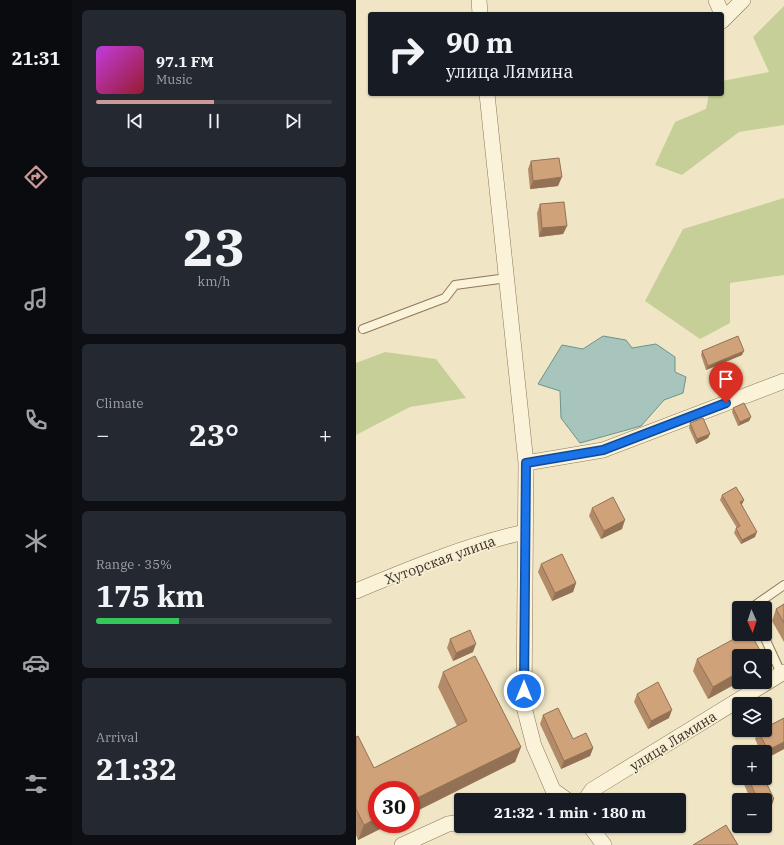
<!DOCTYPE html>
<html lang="en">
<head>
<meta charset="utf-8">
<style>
  :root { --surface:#171b24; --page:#242831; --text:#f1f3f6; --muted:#9ea1a6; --line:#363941; --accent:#c99 }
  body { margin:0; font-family:"IBM Plex Serif",serif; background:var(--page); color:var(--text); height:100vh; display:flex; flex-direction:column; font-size:15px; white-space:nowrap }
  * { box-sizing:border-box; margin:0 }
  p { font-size:13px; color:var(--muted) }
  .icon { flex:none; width:22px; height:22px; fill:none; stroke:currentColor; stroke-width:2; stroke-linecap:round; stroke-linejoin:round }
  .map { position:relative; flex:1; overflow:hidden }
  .drawer { display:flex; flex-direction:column; gap:10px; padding:10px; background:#0d0f14; width:284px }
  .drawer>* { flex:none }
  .guide { position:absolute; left:12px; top:12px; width:356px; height:84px; border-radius:4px; box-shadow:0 1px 3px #0004; background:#171b24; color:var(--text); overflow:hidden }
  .needle { width:26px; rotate:177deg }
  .controls { position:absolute; left:376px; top:601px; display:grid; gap:8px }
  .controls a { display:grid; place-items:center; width:40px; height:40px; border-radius:4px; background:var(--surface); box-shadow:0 1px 3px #0004; font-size:20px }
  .speed { position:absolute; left:12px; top:781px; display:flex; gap:8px; font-size:20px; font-weight:700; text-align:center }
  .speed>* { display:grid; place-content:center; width:52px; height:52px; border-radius:50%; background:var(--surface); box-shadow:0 1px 3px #0004; line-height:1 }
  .speed .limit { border:6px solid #d22; background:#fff; color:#111 }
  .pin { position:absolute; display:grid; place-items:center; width:34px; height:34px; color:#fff; margin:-41px -17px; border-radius:50% 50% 50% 0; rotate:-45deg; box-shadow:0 0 4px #0007 }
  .pin .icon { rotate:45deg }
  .me { position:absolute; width:44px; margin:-22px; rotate:0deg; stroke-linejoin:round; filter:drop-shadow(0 0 3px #0008) }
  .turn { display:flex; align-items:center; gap:14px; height:84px; padding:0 12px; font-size:18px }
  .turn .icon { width:52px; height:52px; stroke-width:2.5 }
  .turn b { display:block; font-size:28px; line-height:34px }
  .big { font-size:30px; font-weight:700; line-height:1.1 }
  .drawer .widget { flex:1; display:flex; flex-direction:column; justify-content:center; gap:6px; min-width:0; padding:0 14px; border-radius:6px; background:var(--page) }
  .drawer .dial { align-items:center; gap:0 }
  .dial b { font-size:52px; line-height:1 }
  .song { display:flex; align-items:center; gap:12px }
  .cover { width:48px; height:48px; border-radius:6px; background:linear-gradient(135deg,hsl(290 70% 55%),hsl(350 70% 35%)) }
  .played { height:4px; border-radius:2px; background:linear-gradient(90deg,var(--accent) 50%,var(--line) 50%) }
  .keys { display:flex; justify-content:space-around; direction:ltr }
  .heat { display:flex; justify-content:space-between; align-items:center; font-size:22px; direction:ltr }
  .charge { height:6px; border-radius:3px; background:linear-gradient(90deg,#34c759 35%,var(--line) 0) }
  .trip { position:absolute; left:98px; top:793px; width:232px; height:40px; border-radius:4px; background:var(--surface); box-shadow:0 1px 3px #0004; font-weight:700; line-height:40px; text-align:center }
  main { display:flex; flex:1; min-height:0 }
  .tab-bar { display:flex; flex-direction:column; width:72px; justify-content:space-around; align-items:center; background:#090b0e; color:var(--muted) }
  .tab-bar .icon { width:28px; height:28px }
  .tab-bar .current { color:var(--accent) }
  .tab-bar b { font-size:18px; color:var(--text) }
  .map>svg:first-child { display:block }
  .green { fill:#c6cf98 }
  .water { fill:#a7c4bd; stroke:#6d938b }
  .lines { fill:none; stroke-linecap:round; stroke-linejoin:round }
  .service-casing { stroke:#8d775a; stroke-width:10 }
  .minor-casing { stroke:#8d775a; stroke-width:16 }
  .service { stroke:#faf2d9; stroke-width:8 }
  .minor { stroke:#faf2d9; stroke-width:15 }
  .wall { fill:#b38b68 }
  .shaded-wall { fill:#927155 }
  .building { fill:#d0a279; stroke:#927155 }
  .route-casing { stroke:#114b97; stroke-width:10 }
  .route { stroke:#1a73e8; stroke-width:7 }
  .labels { text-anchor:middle; stroke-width:4; stroke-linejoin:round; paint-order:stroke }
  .street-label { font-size:14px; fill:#3c2e1e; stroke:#f7efd5 }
</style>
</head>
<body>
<main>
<nav class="tab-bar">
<b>21:31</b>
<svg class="icon current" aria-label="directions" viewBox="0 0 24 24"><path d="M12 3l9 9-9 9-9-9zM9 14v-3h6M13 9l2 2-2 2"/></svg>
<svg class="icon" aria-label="music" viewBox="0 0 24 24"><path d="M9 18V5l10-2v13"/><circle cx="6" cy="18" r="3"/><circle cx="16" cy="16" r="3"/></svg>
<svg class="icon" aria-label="phone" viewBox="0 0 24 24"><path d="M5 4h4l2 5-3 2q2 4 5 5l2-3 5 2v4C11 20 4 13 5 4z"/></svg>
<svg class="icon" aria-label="climate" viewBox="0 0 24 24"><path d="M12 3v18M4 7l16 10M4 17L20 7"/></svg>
<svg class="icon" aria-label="car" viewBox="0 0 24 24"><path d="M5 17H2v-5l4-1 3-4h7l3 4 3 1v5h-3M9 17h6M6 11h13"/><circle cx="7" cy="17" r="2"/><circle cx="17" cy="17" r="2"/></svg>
<svg class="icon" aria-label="filters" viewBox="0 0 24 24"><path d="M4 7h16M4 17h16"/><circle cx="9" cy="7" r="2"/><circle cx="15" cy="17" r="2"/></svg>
</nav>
<section class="drawer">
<div class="widget">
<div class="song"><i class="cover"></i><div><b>97.1 FM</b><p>Music</p></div></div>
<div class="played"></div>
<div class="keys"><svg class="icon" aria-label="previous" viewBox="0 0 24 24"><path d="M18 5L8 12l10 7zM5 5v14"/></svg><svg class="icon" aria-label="pause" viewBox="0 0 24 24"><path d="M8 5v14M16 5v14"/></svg><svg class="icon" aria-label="next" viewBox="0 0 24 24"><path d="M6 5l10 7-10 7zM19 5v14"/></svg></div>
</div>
<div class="widget dial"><b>23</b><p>km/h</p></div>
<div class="widget"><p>Climate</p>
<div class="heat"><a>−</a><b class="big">23°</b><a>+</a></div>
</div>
<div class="widget"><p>Range · 35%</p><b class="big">175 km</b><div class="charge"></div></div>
<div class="widget"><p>Arrival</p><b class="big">21:32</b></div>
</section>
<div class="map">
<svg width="428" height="845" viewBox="0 0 428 845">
  <rect width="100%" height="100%" fill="#f0e6c5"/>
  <!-- green -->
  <path class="green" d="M 428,6 L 428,125 L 383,132 L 326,175 L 299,165 L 319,122 L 350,109 L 353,94 L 366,94 L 366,81 L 413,72 L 397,37 Z
    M 428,198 L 428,275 L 374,283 L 374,323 L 344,339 L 289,301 L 327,229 Z
    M 29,352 L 80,359 L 110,398 L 54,407 L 0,435 L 0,363 Z"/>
  <!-- water -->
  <path class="water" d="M 247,336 L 270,340 L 276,348 L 300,344 L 319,357 L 319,372 L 330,377 L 327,393 L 308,400 L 285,426 L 224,443 L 205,418 L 204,391 L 182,384 L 206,345 L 227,349 Z"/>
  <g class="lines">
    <!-- service casing -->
    <g class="service-casing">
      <path id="service" d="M 7,329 L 89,298 L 99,285 L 151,278
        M 395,608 L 428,585
        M 407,634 L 425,673"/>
    </g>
    <!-- minor casing -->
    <g class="minor-casing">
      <path id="minor" d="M 123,0 L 124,14
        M 360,0 L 366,14
        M 366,21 L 387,0
        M 131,94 L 170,463 L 168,707 L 178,746 L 197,790 L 211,800
        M 170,463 L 247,450 L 428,381
        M 0,591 C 55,568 111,545 169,532
        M 229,800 L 236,790 L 428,672
        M 234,826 L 248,845
        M 46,845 L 92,824 L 105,822"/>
    </g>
    <!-- service -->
    <use href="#service" class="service"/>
    <!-- minor -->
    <use href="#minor" class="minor"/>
  </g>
  <!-- wall -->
  <path class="wall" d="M 175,161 L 202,186 L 174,189 L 172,169 Z
    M 184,204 L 211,226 L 207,234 L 183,237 L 181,213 Z
    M 346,351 L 386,355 L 350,370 L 345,355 Z
    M 377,408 L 395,417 L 393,421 L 382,426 L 376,412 Z
    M 334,423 L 352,438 L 340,444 L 333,428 Z
    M 366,495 L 388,500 L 386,504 L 386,505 L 399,537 L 385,544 L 378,533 L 380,528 L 381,528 L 364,500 Z
    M 236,508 L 266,529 L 245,539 L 233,516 Z
    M 185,564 L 220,583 L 217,592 L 196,601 L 182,572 Z
    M 428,604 L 428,642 L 416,621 L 420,609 Z
    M 94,639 L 117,652 L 97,661 L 91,648 Z
    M 383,656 L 383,682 L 352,699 L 337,671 L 341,659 Z
    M 87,672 L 165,747 L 159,762 L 21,824 L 34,824 L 2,840 L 0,835 L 0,737 L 18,768 L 101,726 L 82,687 Z
    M 281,694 L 313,718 L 292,729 L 278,702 Z
    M 187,715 L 217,739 L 237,748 L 234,756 L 205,769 L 184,724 Z
    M 428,718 L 428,749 L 409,759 L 409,752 L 405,752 L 399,739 L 402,731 Z
    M 386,778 L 408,778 L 415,808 L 409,800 L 395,800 L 386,780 Z"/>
  <!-- shaded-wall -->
  <path class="shaded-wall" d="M 206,177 L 202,186 L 174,189 L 177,181 Z
    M 211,226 L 207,234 L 183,237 L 186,228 Z
    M 388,351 L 386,355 L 350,370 L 352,366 Z
    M 395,417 L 393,421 L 382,426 L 384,422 Z
    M 354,434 L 352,438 L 340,444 L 341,439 Z
    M 388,500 L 386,504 L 383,506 L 384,502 Z
    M 269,520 L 266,529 L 245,539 L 248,531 Z
    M 401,532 L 399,537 L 385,544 L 386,540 Z
    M 220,583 L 217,592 L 196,601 L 199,593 Z
    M 120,644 L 117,652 L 97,661 L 100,653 Z
    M 383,672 L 383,682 L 352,699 L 357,687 Z
    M 316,710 L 313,718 L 292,729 L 295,721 Z
    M 428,742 L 428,749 L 409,759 L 412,750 Z
    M 165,747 L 159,762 L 55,814 L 55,801 Z
    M 237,748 L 234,756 L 205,769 L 208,761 Z
    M 418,799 L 415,808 L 409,811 L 409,804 Z
    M 21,818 L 21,824 L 34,824 L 2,840 L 8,825 Z"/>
  <!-- building -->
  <path class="building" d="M 203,158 L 206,177 L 177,181 L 175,161 Z
    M 208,202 L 211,226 L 186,228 L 184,204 Z
    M 382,336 L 388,351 L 352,366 L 346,351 Z
    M 388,403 L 395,417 L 384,422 L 377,408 Z
    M 347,418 L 354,434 L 341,439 L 334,423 Z
    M 380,487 L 388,500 L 384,502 L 401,532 L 386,540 L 380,528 L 384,526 L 366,495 Z
    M 257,497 L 269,520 L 248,531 L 236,508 Z
    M 206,554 L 220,583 L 199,593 L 185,564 Z
    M 428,604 L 428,623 L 420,609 Z
    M 114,630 L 120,644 L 100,653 L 94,639 Z
    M 387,634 L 395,634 L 407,656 L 383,656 L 383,672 L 357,687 L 341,659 Z
    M 119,656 L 165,747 L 55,801 L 55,790 L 21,790 L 21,818 L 8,825 L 0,809 L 0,737 L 2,736 L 18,768 L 111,721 L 87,672 Z
    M 302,682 L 316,710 L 295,721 L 281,694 Z
    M 202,708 L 217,739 L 230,733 L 237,748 L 208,761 L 187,715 Z
    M 428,718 L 428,742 L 412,750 L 402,731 L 404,730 L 409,730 L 409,728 Z
    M 392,778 L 408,778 L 418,799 L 409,804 L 409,800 L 402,800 Z
    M 370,825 L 382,845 L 337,845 Z"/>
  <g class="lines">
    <!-- route casing -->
    <g class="route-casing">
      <path id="route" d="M 168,691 L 170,463 L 247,450 L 370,403"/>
    </g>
    <!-- route -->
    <use href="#route" class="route"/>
  </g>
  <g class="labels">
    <!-- street labels -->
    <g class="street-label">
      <text transform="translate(84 560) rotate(-20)" y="5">Хуторская улица</text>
      <text transform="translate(317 741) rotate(-32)" y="5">улица Лямина</text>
    </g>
  </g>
</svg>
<div class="controls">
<a><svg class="needle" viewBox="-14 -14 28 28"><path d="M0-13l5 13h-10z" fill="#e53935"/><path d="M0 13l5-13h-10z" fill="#9ea1a6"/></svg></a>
<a><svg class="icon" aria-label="search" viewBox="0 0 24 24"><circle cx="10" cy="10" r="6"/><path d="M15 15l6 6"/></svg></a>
<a><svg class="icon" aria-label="layers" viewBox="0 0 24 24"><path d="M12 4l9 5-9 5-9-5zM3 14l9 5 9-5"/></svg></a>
<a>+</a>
<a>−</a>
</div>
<div class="speed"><div class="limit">30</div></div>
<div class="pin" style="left:370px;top:403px;background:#d93025"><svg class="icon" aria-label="arrive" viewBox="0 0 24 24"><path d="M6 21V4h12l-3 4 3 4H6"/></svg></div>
<svg class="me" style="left:168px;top:691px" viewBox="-20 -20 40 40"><circle r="17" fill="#1a73e8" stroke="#fff" stroke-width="3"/><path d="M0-11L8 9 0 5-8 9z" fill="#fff"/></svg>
<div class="trip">21:32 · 1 min · 180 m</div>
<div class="guide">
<div class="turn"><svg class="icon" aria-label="right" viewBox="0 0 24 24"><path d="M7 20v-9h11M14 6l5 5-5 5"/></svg><div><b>90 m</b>улица Лямина</div></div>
</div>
</div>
</main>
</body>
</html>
